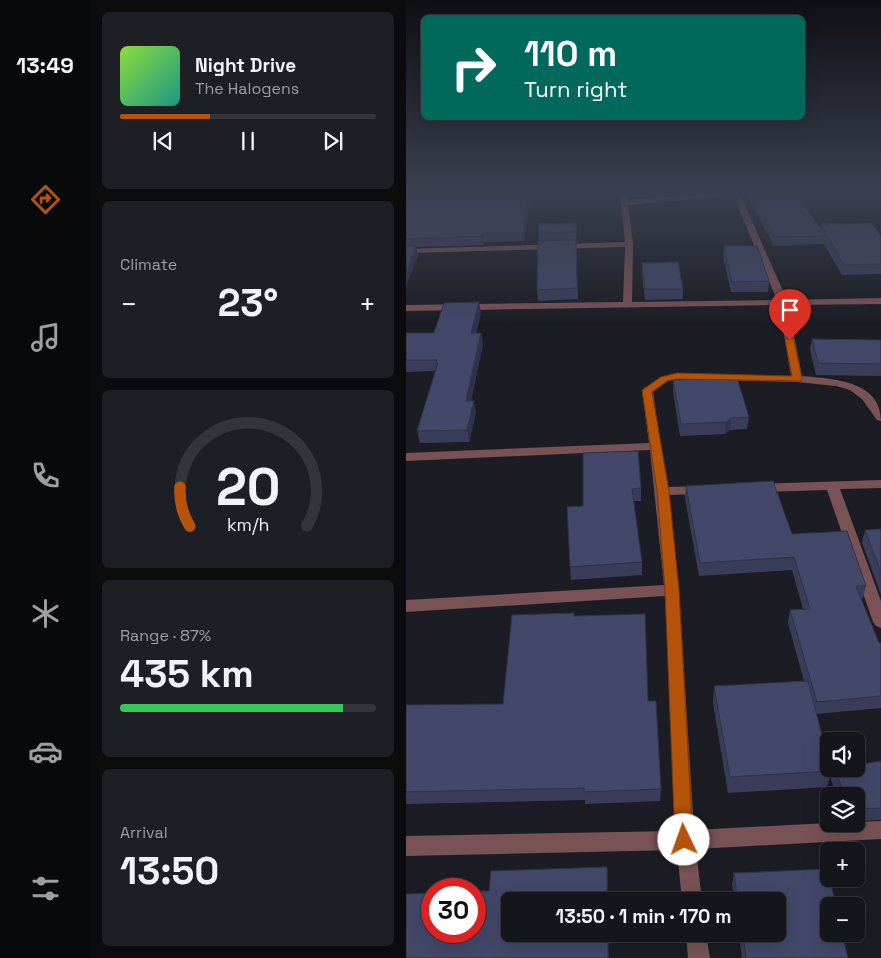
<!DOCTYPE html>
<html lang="en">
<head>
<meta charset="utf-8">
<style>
  :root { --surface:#15161b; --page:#1e1f24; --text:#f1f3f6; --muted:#9d9fa3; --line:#34353a; --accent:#b45309 }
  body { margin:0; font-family:"Space Grotesk",sans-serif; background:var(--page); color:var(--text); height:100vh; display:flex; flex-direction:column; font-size:19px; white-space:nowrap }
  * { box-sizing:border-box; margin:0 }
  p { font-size:16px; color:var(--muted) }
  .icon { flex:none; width:28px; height:28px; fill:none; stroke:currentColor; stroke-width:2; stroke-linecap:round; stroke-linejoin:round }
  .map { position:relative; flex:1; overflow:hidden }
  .drawer { display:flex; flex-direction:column; gap:12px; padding:12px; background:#0c0c0f; width:316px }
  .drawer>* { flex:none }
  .hud { position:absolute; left:15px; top:15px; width:384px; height:105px; border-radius:8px; box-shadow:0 5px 20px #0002,0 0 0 1px var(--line); background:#00695c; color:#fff; overflow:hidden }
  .fabs { position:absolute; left:414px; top:732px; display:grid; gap:10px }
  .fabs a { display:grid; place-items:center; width:45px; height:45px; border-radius:8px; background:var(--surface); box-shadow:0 5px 20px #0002,0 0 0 1px var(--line); font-size:25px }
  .speed { position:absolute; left:15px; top:878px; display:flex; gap:10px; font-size:25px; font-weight:700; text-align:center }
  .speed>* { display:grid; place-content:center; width:65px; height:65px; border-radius:50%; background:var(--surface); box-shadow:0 5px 20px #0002,0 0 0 1px var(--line); line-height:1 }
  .speed .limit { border:8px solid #d22; background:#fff; color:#111 }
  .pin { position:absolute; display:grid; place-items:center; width:42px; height:42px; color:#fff; margin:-51px -21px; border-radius:50% 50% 50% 0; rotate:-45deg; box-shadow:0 0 5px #0007 }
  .pin .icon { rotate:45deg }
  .me { position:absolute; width:55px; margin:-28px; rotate:357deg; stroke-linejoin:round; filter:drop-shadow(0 0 4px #0008) }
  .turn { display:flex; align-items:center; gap:18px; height:105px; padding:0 20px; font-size:22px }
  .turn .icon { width:65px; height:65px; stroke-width:2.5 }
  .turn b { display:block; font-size:35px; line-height:42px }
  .big { font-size:38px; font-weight:800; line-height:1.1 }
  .drawer .widget { flex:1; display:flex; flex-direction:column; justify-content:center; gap:8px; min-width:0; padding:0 18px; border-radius:8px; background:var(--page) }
  .drawer .dial { align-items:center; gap:0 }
  .dial svg { height:130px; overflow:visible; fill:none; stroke:var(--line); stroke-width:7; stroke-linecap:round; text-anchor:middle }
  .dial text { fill:var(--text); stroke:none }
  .song { display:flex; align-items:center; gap:15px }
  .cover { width:60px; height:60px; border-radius:8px; background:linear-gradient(135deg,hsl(90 70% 55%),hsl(170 70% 35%)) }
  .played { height:5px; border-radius:2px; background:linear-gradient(90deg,var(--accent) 35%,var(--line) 35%) }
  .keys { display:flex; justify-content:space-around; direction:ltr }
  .heat { display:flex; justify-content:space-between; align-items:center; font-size:28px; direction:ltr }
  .charge { height:8px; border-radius:4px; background:linear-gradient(90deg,#34c759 87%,var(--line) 0) }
  .trip { position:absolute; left:95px; top:892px; width:285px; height:50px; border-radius:8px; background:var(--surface); box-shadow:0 5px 20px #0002,0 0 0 1px var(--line); font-weight:800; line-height:50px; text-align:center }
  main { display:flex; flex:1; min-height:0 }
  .tabs { display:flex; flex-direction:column; width:90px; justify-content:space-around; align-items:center; background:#08090b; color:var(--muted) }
  .tabs .icon { width:35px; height:35px }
  .tabs .active { color:var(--accent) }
  .tabs b { font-size:22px; color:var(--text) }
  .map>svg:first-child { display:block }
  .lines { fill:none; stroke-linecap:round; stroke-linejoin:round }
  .minor { fill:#795255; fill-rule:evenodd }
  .wall { fill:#3a3d5a }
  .shaded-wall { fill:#2f324a }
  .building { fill:#434769; stroke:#2f324a }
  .route { fill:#b45309; stroke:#753606 }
</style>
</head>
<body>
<main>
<nav class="tabs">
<b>13:49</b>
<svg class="icon active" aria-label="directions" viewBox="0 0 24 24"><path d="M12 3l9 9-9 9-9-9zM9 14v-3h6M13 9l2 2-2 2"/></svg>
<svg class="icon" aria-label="music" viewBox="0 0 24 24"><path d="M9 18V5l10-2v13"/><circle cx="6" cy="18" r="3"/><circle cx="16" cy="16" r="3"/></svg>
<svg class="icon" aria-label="phone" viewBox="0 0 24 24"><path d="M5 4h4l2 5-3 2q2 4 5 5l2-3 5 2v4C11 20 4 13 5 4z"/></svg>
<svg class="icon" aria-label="climate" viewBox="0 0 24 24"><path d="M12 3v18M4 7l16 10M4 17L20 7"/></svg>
<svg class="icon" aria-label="car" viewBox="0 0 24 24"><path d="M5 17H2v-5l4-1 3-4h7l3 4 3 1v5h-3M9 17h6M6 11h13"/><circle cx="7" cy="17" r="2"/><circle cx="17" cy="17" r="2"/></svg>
<svg class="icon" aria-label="filters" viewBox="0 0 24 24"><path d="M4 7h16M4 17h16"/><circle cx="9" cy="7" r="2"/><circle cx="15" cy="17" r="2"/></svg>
</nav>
<section class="drawer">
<div class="widget">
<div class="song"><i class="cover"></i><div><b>Night Drive</b><p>The Halogens</p></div></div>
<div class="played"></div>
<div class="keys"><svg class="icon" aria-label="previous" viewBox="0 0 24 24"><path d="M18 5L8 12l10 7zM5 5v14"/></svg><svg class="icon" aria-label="pause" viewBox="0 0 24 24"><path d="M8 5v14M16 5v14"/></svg><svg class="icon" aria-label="next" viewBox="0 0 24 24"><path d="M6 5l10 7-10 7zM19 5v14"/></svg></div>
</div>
<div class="widget"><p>Climate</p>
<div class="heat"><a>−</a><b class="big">23°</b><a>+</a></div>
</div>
<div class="widget dial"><svg viewBox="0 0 100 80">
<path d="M14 69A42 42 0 1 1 86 69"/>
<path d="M14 69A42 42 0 0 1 8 45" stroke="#b45309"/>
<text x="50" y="56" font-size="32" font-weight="700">20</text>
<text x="50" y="72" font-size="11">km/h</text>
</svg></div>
<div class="widget"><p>Range · 87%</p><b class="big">435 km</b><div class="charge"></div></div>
<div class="widget"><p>Arrival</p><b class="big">13:50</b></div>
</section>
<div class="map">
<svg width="475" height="958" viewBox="0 0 475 958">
  <rect width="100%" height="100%" fill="#1c1d24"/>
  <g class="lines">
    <!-- minor -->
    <path class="minor" d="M 214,190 L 220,190 L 222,200 L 340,190 L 363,190 L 360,192 L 334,194 L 381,300 L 475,298 L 475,304 L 382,305 L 396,376 C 426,379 475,380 475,421 L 471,420 L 456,399 L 444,390 L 430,386 L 391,382 L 271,379 L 262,381 L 247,392 L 261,487 L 295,486 L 301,490 L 295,494 L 262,495 L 273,590 L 288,830 L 422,823 L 450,824 L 450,822 L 475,821 L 475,839 L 290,849 L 296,901 L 276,901 L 271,850 L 0,856 L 0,836 L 269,831 L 259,596 L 0,612 L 0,600 L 258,585 L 244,450 L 0,461 L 0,453 L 243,443 L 236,391 L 254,377 L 271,373 L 385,376 L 373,305 L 0,311 L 0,305 L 217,302 L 219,247 L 0,253 L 0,249 L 219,242 ZM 327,195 L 371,300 L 226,302 L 227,244 L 222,205 Z
      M 475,480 L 475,488 L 434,489 L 475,601 L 475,628 L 470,626 L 467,622 L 421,490 L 352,492 L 346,488 L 352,484 Z
      M 280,934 L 300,934 L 304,958 L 282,958 Z"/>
  </g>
  <!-- wall -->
  <path class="wall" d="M 0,190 L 125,190 L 118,241 L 78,242 L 77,245 L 10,247 L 12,255 L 0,286 Z
    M 342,190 L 387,190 L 414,228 L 415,224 L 475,236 L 475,274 L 436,275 L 418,244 L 368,246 L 341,195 Z
    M 170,223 L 172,299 L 132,301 L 131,290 L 133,241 L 132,233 Z
    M 318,246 L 363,281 L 362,292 L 325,292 L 317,257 Z
    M 236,263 L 277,289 L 277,299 L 239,300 L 236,274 Z
    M 75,313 L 70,333 L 77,344 L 65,401 L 70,413 L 63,442 L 14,443 L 11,431 L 29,371 L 0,372 L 0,333 L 28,333 Z
    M 406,339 L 475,340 L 475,376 L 410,375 L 404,350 Z
    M 267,380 L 343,417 L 341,429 L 324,430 L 319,434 L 274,436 L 267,392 Z
    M 177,453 L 235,488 L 235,501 L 227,501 L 236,562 L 236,575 L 165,580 L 164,567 L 177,506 Z
    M 280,486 L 386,534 L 460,586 L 457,598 L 455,599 L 473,643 L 475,643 L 475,708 L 410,714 L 426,771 L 421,787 L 322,793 L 307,703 L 308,686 L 398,681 L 382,623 L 384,610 L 397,609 L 386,570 L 293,576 L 279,498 Z
    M 475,529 L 475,595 L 456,543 L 459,530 Z
    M 168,616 L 242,701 L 255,789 L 254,801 L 179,804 L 179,800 L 0,804 L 0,705 L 97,704 Z
    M 475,761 L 475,820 L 450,821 L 450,796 L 431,796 L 425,780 L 428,769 L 450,769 Z
    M 421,869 L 422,879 L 424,879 L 430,906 L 422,906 L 422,934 L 436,934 L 442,958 L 336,958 L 333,934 L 371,934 L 371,901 L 329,901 L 326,885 L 328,873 Z"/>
  <!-- shaded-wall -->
  <path class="shaded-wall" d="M 123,190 L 125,190 L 118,241 L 117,233 Z
    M 77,233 L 78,242 L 77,245 L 76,236 Z
    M 10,246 L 12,255 L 0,286 L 0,273 Z
    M 73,302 L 75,313 L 67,345 L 65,333 Z
    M 75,333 L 77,344 L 62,413 L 60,401 Z
    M 68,401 L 70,413 L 63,442 L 61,430 Z
    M 325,418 L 324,430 L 319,434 L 320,422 Z
    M 201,867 L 202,882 L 202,901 L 201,901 Z
    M 202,934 L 203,958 L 202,958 Z"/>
  <!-- building -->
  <path class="building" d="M 0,190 L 123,190 L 117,233 L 77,233 L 76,236 L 0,239 Z
    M 343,190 L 387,190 L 420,236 L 369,237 Z
    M 170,223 L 170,232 L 132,233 L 133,224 Z
    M 465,223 L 475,236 L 475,264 L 438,265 L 415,224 Z
    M 170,240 L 171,288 L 131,290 L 132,241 Z
    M 0,246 L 10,246 L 0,273 Z
    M 318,246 L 351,246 L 363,281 L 326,282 Z
    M 272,262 L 277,289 L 239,289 L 236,263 Z
    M 73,302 L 65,333 L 75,333 L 60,401 L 68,401 L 61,430 L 11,431 L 32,363 L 30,363 L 31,360 L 0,360 L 0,333 L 28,333 L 38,303 Z
    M 406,339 L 475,340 L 475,364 L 412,363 Z
    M 331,378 L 343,417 L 325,418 L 320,422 L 275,424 L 267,380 Z
    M 232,451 L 235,488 L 226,489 L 236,562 L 164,567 L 161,507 L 177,506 L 177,453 Z
    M 367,481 L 386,534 L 441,531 L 460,586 L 450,586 L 473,643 L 475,643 L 475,696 L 411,702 L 384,610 L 404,609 L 388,557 L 294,563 L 280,486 Z
    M 475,529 L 475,572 L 459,530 Z
    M 168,613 L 168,616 L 239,614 L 242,701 L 250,701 L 255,789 L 178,792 L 178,788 L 0,792 L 0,705 L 97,704 L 106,615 Z
    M 402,681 L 422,759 L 422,769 L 425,769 L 426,771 L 324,777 L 308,686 Z
    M 475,761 L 475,808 L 450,809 L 450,796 L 439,796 L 429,769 L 450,769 L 450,765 Z
    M 201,867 L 201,901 L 104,901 L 104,934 L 202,934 L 202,958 L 0,958 L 0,894 L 26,893 L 26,931 L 69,931 L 69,891 L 83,891 L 85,871 Z
    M 421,869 L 422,879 L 424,879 L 430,906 L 422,906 L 422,934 L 436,934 L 442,958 L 340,958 L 337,934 L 371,934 L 371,901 L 332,901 L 328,873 Z"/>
  <!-- sky -->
  <linearGradient id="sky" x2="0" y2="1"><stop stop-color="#0f1014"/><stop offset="0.59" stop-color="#3a4050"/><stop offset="1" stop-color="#3a4050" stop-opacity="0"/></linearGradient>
  <rect width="475" height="324" fill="url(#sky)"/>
  <!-- route -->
  <path class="route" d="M 381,338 L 387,338 L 388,340 L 396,379 L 394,381 L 271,379 L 261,381 L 246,392 L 263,491 L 273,590 L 287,840 L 284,846 L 278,849 L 272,846 L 269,840 L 259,590 L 251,491 L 236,390 L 255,377 L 271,373 L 386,376 L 379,340 Z"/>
</svg>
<div class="fabs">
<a><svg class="icon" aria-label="sound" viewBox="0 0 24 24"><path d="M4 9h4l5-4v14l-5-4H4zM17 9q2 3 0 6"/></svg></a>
<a><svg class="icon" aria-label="layers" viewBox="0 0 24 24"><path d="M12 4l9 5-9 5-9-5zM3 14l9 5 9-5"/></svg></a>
<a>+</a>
<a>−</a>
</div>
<div class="speed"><div class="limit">30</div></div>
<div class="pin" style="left:384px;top:340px;background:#d93025"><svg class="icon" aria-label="arrive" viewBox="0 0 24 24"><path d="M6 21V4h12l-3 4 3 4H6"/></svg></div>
<svg class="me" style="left:278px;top:840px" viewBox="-20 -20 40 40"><circle r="19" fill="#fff"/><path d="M0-13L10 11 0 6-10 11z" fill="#b45309"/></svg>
<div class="trip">13:50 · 1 min · 170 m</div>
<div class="hud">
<div class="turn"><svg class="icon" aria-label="right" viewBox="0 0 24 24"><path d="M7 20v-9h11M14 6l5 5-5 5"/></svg><div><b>110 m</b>Turn right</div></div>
</div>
</div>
</main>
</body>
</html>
